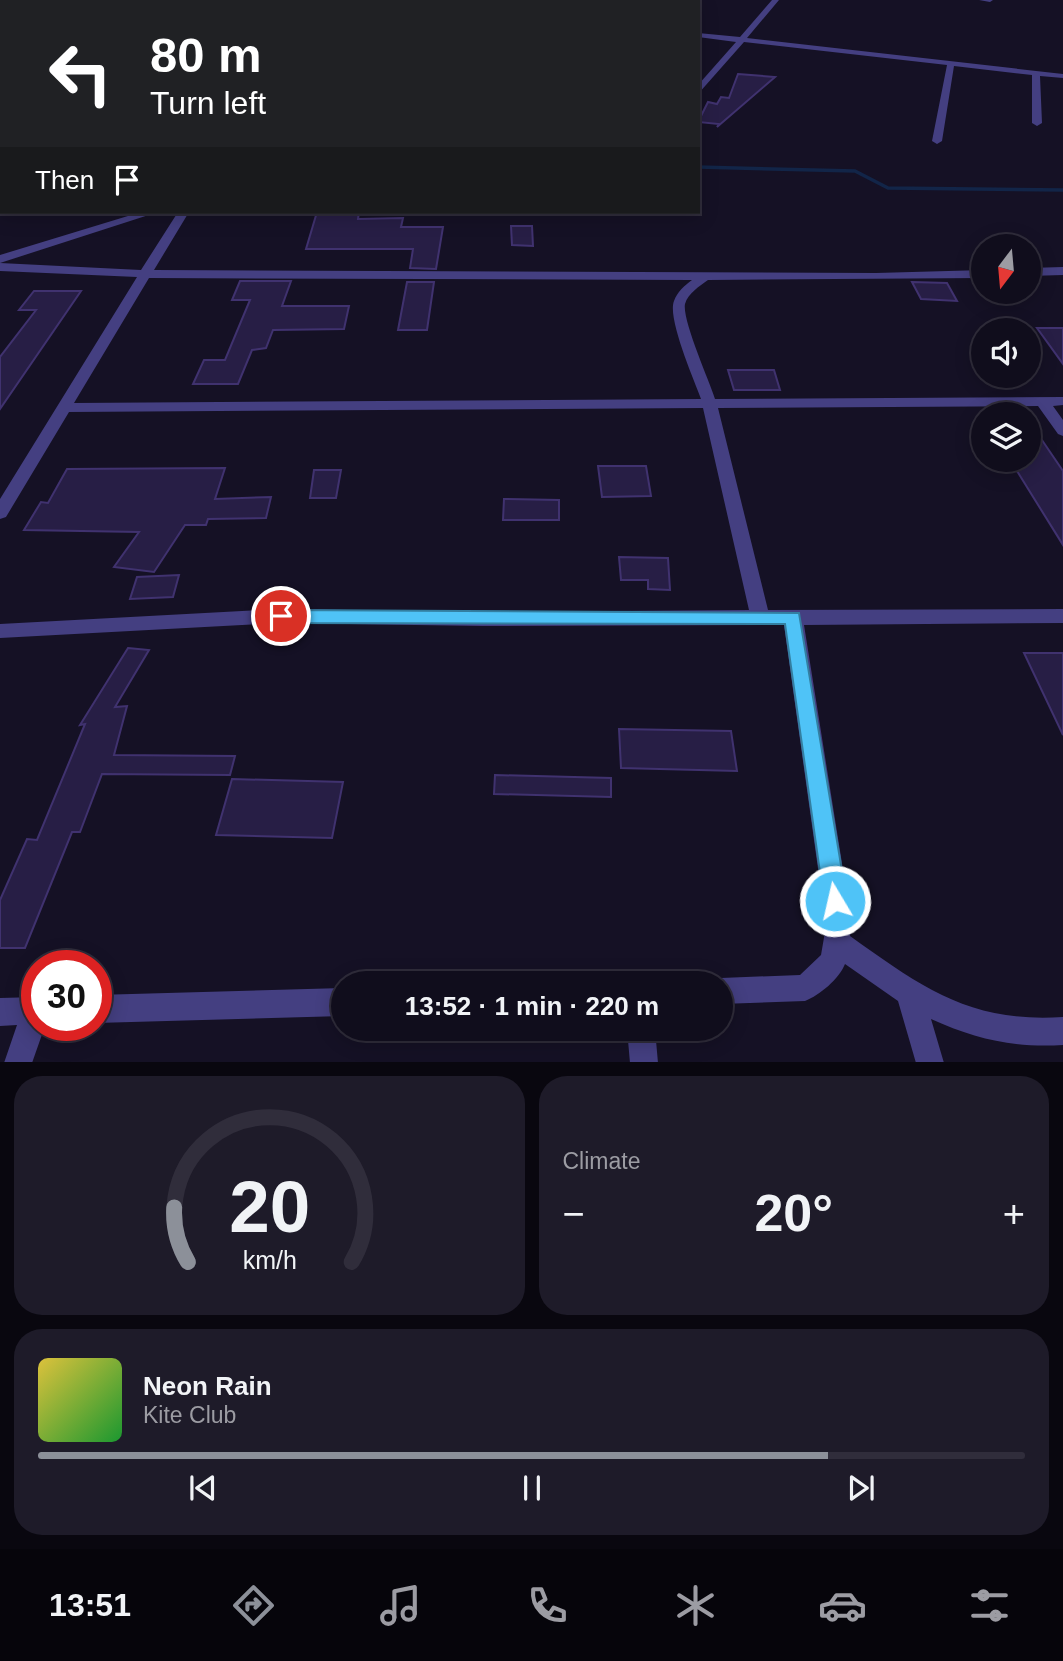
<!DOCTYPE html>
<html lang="en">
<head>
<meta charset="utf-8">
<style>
  :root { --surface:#100d1c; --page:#1e1b29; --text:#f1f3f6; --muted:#9c9ca3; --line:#302d3b; --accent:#8c9099 }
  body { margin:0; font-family:Helvetica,sans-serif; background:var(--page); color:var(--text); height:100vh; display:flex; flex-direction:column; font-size:26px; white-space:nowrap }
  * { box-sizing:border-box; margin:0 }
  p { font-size:23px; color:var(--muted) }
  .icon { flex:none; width:38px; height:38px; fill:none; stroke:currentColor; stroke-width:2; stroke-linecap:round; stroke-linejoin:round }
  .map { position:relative; height:1062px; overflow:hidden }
  .drawer { display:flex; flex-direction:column; gap:14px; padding:14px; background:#09070f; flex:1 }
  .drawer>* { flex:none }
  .top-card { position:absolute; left:0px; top:0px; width:700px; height:214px; box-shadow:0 4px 18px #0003,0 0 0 2px var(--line); background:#202124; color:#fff; overflow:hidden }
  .needle { width:46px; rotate:196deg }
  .buttons { position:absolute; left:971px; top:234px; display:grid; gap:14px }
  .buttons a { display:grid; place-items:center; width:70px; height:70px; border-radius:50%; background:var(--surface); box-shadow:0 4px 18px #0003,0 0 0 2px var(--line); font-size:35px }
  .speed { position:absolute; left:21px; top:950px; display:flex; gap:14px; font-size:35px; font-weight:700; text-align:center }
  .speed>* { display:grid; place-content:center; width:91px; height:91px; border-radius:50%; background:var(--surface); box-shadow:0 4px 18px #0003,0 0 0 2px var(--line); line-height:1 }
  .speed .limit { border:10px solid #d22; background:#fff; color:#111 }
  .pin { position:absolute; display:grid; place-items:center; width:60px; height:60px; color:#fff; margin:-30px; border:4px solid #fff; border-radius:50%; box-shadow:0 2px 7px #0007 }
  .me { position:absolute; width:77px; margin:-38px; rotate:351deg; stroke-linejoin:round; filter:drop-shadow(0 0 5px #0008) }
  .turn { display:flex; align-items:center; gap:24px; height:147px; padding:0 35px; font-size:32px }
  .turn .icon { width:91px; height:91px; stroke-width:2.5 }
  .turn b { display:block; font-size:49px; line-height:60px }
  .then { display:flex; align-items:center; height:66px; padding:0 35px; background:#0003; gap:14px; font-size:26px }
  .big { font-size:52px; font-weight:700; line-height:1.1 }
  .drawer .widget { flex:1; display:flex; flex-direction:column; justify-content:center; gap:10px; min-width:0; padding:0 24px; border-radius:28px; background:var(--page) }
  .drawer .dial { align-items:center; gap:0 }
  .dial svg { height:182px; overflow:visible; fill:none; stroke:var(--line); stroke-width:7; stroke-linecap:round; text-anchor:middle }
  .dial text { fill:var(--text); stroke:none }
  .song { display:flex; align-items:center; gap:21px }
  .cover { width:84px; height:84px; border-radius:10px; background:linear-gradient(135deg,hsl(50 70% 55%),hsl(130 70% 35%)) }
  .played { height:7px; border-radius:4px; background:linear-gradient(90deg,var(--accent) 80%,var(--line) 80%) }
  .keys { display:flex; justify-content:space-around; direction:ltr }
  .heat { display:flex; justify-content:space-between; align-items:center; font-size:38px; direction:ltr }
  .drawer .tiles { flex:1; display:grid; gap:14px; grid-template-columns:1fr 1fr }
  .widget:last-child { grid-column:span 2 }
  .trip { position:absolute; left:331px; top:971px; width:402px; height:70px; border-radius:35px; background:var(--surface); box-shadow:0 4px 18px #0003,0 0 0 2px var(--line); font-weight:700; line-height:70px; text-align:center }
  .menu { display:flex; height:112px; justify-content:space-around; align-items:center; background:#06050b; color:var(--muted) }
  .menu .icon { width:49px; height:49px }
  .menu .active { color:var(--accent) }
  .menu b { font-size:32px; color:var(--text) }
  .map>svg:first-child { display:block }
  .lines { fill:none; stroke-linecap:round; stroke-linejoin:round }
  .stream { stroke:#122548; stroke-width:3.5 }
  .building { fill:#271e45; stroke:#40326f; stroke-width:2 }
  .minor { fill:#443f81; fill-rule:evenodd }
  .route { fill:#4fc3f7; stroke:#337fa1; stroke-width:2 }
</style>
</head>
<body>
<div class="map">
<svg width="1063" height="1063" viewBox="0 0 1063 1063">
  <rect width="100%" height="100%" fill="#151125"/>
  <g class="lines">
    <!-- stream -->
    <path class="stream" d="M 698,167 L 855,171 L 888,188 L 1063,190"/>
  </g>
  <!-- building -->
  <path class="building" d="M 738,74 L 775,77 L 717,127 L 719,124 L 698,122 L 708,102 L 717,104 L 721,97 L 729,98 Z
    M 317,212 L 359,212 L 358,219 L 403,218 L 401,227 L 443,227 L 436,269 L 410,268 L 413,249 L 306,249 Z
    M 511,226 L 532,226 L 533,246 L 512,245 Z
    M 240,281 L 291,281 L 282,306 L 349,306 L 344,329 L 273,330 L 266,348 L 252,350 L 238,384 L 193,384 L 204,360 L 225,360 L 250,300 L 232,300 Z
    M 407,282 L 434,282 L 427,330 L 398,330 Z
    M 912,282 L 947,283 L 957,301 L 921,299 Z
    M 34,291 L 81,291 L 0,409 L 0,357 L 36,310 L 19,310 Z
    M 1037,328 L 1063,328 L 1063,364 Z
    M 728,370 L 774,370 L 780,390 L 734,390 Z
    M 1029,421 L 1063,471 L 1063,545 L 1012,463 L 1029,463 Z
    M 598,466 L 646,466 L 651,496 L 602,497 Z
    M 225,468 L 215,499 L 271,497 L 266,518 L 208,519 L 206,525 L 185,525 L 154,572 L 114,567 L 139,532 L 24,530 L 41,502 L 48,503 L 67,469 Z
    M 314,470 L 341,470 L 336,498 L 310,498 Z
    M 504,499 L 559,500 L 559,520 L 503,520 Z
    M 619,557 L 668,558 L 670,590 L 648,589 L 648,580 L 621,580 Z
    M 179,575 L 173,597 L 130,599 L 137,577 Z
    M 128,648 L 149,650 L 115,707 L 127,706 L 114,755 L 235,756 L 230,775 L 102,774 L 80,832 L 72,832 L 25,948 L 0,948 L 0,900 L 27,839 L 37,840 L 85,724 L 80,725 Z
    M 1024,653 L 1063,653 L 1063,735 Z
    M 619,729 L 731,731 L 737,771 L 621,768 Z
    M 495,775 L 611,778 L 611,797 L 494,794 Z
    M 232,779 L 343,782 L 332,838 L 216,835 Z"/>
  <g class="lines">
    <!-- minor -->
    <path class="minor" d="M 8,0 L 27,2 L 10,2 Z
      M 82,0 L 91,0 L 80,2 Z
      M 316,0 L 322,0 L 315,2 Z
      M 561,0 L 568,0 L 560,2 Z
      M 772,0 L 779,0 L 747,38 L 1063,74 L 1063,78 L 1040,76 L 1042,123 L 1037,126 L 1032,123 L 1032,75 L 954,66 L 942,141 L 937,144 L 932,141 L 947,65 L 744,42 L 698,94 L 698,85 L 736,42 L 698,37 L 698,33 L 740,37 Z
      M 979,0 L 993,0 L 990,2 Z
      M 0,28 L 2,28 L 0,33 Z
      M 0,61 L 2,61 L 2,65 L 0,65 Z
      M 141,212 L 158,212 L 0,263 L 0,255 Z
      M 178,212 L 189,212 L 154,270 L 876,273 L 984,270 L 984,278 L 708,280 C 700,286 688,293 685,304 C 682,320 709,380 715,399 L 1063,397 L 1063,405 L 1053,406 L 1063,420 L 1063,436 L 1058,434 L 1038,406 L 718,408 L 768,610 L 1063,609 L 1063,623 L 804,625 L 852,926 L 850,936 C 923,988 970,1023 1063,1017 L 1063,1045 C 1014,1048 975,1039 931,1019 L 944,1063 L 916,1063 L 898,1001 L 845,964 C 839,979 820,995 805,1001 L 721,1004 L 721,984 L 712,982 L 721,978 L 800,975 L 821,955 L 826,926 L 784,625 L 482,626 L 281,623 L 0,638 L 0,624 L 281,609 L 482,612 L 749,610 L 703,408 L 69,412 L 6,517 L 0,519 L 0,499 L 137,277 L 0,271 L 0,263 L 141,270 ZM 149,278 L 692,280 C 685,285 677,292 674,301 C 667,318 694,380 701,399 L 74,403 Z
      M 1063,267 L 1063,275 L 1029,276 L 1029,268 Z
      M 343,988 L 343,1016 L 96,1023 L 96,995 Z
      M 37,997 L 37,1026 L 45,1026 L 32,1063 L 4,1063 L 17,1025 L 0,1026 L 0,998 Z
      M 627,1029 L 655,1029 L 658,1063 L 630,1063 Z"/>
  </g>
  <!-- route -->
  <path class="route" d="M 281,610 L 799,613 L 847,901 L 843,909 L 835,912 L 827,909 L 824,901 L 785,624 L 281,623 L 273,616 Z"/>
</svg>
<div class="buttons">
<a><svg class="needle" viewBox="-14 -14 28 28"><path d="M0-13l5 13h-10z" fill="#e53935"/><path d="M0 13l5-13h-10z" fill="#9c9ca3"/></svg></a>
<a><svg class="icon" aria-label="sound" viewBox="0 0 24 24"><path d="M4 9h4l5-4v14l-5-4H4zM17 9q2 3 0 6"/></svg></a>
<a><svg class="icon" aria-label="layers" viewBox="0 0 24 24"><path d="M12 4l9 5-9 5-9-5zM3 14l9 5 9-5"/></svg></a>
</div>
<div class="speed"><div class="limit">30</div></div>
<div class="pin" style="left:281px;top:616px;background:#d93025"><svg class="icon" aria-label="arrive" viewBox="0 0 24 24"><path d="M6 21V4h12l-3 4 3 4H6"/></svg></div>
<svg class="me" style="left:835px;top:901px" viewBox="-20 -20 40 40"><circle r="17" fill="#4fc3f7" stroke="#fff" stroke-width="3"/><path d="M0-11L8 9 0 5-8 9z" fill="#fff"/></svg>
<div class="trip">13:52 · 1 min · 220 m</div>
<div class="top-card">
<div class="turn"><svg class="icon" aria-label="left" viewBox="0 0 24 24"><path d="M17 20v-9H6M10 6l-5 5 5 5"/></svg><div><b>80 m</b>Turn left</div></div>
<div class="then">Then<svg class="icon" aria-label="arrive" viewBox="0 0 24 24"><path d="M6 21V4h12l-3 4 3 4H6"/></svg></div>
</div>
</div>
<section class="drawer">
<div class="tiles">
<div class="widget dial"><svg viewBox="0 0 100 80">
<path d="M14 69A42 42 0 1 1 86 69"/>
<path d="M14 69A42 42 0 0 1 8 45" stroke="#8c9099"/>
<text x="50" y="56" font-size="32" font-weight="700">20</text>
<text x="50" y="72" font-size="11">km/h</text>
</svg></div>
<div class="widget"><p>Climate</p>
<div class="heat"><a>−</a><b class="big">20°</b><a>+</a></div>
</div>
<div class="widget">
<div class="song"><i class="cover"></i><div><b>Neon Rain</b><p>Kite Club</p></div></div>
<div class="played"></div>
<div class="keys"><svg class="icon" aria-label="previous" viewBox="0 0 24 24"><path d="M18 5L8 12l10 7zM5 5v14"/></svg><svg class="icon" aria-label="pause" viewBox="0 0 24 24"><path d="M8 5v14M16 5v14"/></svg><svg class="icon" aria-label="next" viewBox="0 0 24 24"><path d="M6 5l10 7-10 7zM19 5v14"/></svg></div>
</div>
</div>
</section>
<nav class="menu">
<b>13:51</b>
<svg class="icon active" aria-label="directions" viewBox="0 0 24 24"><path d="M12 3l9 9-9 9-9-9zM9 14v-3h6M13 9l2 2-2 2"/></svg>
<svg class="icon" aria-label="music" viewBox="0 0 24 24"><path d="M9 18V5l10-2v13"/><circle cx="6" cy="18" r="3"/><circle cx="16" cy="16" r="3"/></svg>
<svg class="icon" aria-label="phone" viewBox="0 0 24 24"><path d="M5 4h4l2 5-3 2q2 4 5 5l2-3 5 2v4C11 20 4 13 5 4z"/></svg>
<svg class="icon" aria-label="climate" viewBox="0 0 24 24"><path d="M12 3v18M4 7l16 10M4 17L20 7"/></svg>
<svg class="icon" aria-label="car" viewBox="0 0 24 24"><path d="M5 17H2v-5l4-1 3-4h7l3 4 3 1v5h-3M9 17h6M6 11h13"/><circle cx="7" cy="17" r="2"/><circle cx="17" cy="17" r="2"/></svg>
<svg class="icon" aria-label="filters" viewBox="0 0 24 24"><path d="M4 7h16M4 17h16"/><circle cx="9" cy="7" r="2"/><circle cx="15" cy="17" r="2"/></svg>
</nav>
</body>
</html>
